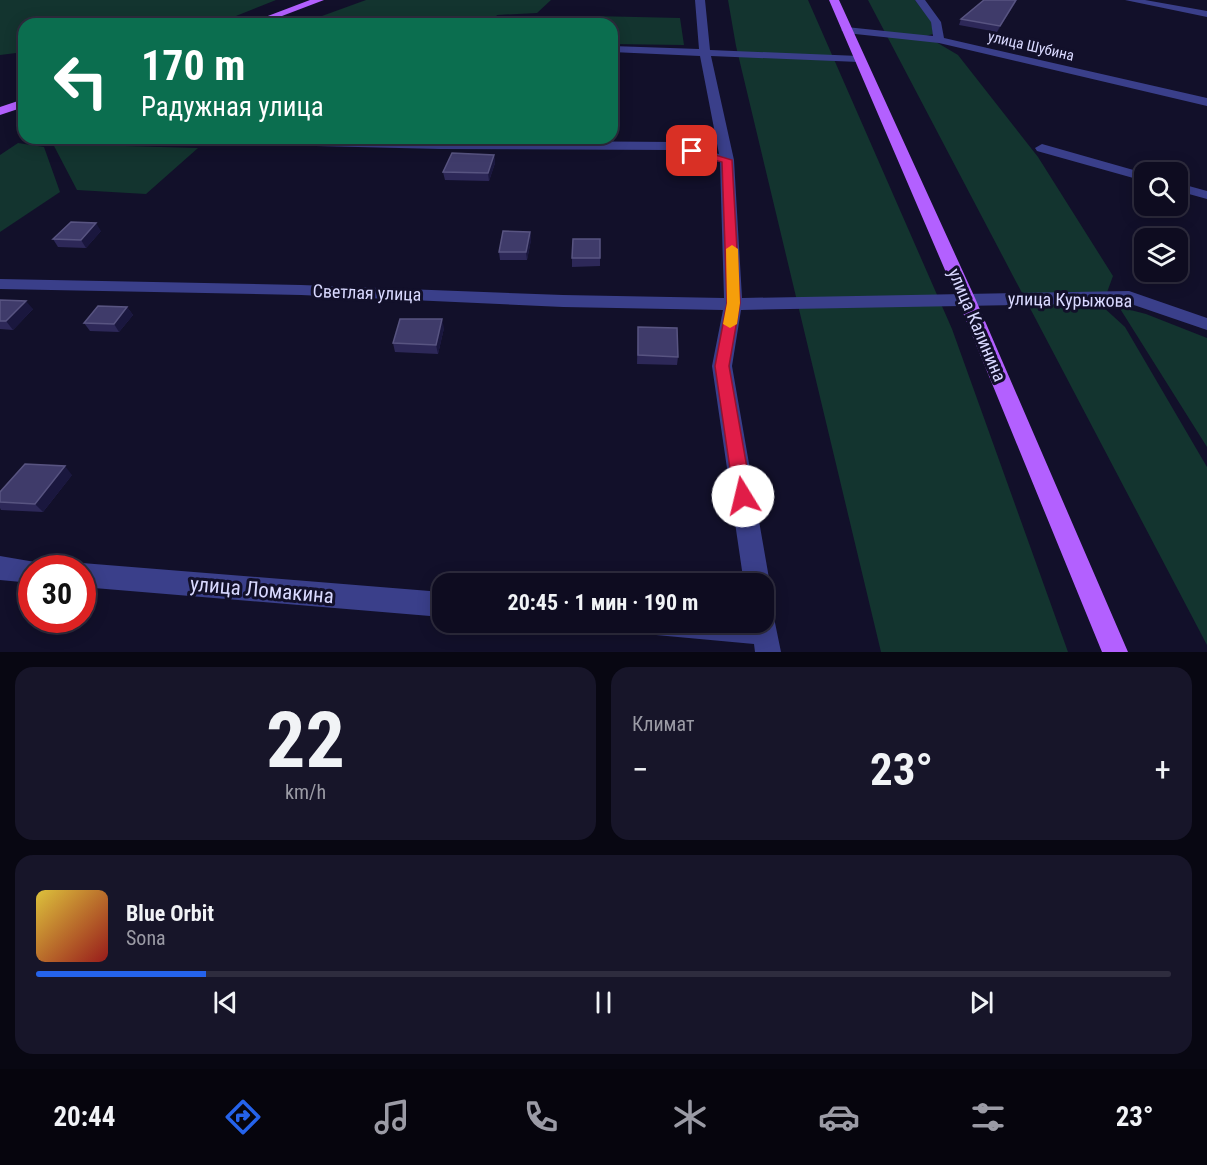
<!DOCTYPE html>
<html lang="ru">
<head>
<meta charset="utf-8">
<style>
  :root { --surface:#0e0c20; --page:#171529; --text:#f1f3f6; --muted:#9b9ba5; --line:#2e2c3e; --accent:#2563eb }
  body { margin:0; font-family:"Roboto Condensed",sans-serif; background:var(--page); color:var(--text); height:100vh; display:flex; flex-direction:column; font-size:22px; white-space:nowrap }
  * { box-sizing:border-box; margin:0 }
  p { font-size:20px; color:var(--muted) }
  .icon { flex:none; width:33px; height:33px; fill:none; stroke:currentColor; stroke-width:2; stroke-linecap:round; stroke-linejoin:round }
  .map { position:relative; height:652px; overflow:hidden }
  .details { display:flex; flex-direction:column; gap:15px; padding:15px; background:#080712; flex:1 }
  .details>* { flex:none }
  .guide { position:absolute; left:18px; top:18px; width:600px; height:126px; border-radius:18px; box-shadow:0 3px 15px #0003,0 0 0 2px var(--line); background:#0b6e4f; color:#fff; overflow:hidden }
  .fabs { position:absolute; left:1134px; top:162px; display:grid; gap:12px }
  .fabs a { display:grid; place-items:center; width:54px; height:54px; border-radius:12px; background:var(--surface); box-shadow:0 3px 15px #0003,0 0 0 2px var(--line); font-size:30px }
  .speed { position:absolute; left:18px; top:555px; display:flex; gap:12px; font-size:30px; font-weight:700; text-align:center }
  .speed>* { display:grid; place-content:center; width:78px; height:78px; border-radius:50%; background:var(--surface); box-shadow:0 3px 15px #0003,0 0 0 2px var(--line); line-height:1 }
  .speed .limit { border:9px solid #d22; background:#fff; color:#111 }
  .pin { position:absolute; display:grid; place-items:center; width:51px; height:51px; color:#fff; margin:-26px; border-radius:12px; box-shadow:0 3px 9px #0006 }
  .me { position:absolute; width:66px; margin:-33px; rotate:351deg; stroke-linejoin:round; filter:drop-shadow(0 0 4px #0008) }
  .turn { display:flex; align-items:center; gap:21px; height:126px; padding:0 24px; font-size:27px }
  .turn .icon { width:78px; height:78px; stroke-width:2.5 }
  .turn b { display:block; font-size:42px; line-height:51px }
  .big { font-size:45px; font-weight:700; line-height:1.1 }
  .details .widget { flex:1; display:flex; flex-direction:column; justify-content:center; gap:9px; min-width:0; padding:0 21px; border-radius:18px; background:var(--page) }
  .details .dial { align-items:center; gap:0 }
  .dial b { font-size:78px; line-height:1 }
  .song { display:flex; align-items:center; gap:18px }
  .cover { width:72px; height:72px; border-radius:9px; background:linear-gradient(135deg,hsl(50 70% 55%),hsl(0 70% 35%)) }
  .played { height:6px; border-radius:3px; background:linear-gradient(90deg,var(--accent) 15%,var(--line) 15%) }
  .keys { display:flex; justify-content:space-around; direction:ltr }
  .heat { display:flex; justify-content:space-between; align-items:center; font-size:33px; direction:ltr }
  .details .tiles { flex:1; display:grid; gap:15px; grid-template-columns:1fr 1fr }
  .widget:last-child { grid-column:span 2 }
  .trip { position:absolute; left:432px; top:573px; width:342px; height:60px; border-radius:18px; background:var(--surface); box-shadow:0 3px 15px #0003,0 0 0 2px var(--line); font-weight:700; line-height:60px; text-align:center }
  .tab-bar { display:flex; height:96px; justify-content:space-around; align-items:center; background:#06050d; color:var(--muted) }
  .tab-bar .icon { width:42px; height:42px }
  .tab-bar .selected { color:var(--accent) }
  .tab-bar b { font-size:27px; color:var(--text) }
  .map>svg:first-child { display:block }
  .green { fill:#13342f }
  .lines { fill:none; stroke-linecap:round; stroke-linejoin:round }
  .minor { fill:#3a3f8a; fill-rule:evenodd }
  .major { fill:#b360ff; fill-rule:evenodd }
  .wall { fill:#2d2858 }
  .shaded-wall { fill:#1a173e }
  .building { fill:#3f3b6a; stroke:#585481; stroke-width:1.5 }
  .route { fill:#e11d48; stroke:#92132f; stroke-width:1.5 }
  .slow { fill:#f59e0b }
  .labels { text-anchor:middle; stroke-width:6; stroke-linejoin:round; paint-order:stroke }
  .far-street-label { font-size:15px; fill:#d9d9ff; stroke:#12102a }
  .street-label { font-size:18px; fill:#d9d9ff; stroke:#12102a }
  .near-street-label { font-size:21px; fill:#d9d9ff; stroke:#12102a }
</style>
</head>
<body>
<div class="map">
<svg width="1207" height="652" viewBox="0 0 1207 652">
  <rect width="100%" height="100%" fill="#12102a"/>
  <!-- green -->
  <path class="green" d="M 0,0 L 276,0 L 216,24 L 24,24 L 24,52 L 0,55 Z
    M 366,0 L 551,0 L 537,13 L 497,15 L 491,24 L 300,24 Z
    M 728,0 L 808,0 L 952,329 L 1068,652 L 881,652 L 736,46 Z
    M 868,0 L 915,0 L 931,21 L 933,34 L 926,36 L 958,55 L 1038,157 L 1113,276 L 1102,306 L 1125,327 L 1207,467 L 1207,645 Z
    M 593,16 L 680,18 L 684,45 L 612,44 L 612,24 L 591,24 Z
    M 18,143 L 44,147 L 60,192 L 0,232 L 0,155 Z
    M 53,144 L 198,148 L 146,194 L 77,190 Z
    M 1119,307 L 1146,314 L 1207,338 L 1207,447 Z"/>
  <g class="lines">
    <!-- minor -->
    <path class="minor" d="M 695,0 L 705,0 L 710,50 L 859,56 L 864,59 L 859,62 L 711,56 L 734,160 L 742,298 L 1129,291 L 1207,318 L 1207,330 L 1128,303 L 741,310 L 732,366 L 770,584 L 764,593 L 764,584 L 744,584 L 712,366 L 723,310 L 563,307 L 301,295 L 0,289 L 0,279 L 301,285 L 563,295 L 724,298 L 720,162 L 675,150 L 440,149 L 156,142 L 150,138 L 675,142 L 719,154 L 700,56 L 612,52 L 612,46 L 699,49 Z
      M 915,0 L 925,0 L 941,22 L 944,38 L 1207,98 L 1207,106 L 939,43 L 846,33 L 841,30 L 846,27 L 933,36 L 931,22 Z
      M 1125,0 L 1145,0 L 1207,11 L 1207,17 Z
      M 1042,144 L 1144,173 L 1144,181 L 1037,151 L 1035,148 Z
      M 1178,183 L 1207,191 L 1207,199 L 1178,191 Z
      M 0,556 L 41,563 L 43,568 L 32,568 L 32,583 L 0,580 Z
      M 82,563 L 442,592 L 442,617 L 82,587 L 82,568 L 72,568 Z
      M 764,609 L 773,613 L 781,652 L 755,652 L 754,644 L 656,635 L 647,631 L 643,622 L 764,622 Z"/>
    <!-- major -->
    <path class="major" d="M 310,0 L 324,0 L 261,24 L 247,24 Z
      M 829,0 L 839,0 L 975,298 L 1128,652 L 1102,652 L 957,298 Z
      M 24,99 L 24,107 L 0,115 L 0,107 Z"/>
  </g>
  <!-- wall -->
  <path class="wall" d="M 984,0 L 1017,0 L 997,32 L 959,25 L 961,19 Z
    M 494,155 L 495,163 L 489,181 L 445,180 L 443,172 Z
    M 101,231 L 86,248 L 58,247 L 53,239 Z
    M 530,232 L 531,240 L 527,260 L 500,260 L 499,252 Z
    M 600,239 L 600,266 L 572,267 L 572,258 Z
    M 0,300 L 33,309 L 13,330 L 0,329 Z
    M 127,307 L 133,315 L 119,332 L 90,331 L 84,323 Z
    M 638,327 L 678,357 L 677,365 L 637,364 Z
    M 444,328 L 438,354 L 395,352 L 393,343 Z
    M 72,475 L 43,512 L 1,510 L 0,508 L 0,502 Z"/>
  <!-- shaded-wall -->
  <path class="shaded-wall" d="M 1016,0 L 1017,0 L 997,32 L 1000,26 Z
    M 494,155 L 495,163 L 489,181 L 488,173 Z
    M 96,223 L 101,231 L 86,248 L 81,240 Z
    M 530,232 L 531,240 L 527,260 L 526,252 Z
    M 26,301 L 33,309 L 13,330 L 6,321 Z
    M 127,307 L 133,315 L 119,332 L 114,324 Z
    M 442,319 L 444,328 L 438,354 L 436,345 Z
    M 65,466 L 72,475 L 43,512 L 35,504 Z"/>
  <!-- building -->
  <path class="building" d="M 984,0 L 1016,0 L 1000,26 L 961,19 Z
    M 452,153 L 494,155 L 488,173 L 443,172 Z
    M 71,222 L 96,223 L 81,240 L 53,239 Z
    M 503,231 L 530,232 L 526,252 L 499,252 Z
    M 573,239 L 600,239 L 600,258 L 572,258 Z
    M 0,300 L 26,301 L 6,321 L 0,321 Z
    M 98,306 L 127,307 L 114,324 L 84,323 Z
    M 400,319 L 442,319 L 436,345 L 393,343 Z
    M 638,327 L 677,328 L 678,357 L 638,355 Z
    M 25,464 L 65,466 L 35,504 L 0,502 L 0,492 Z"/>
  <!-- route -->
  <path class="route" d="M 692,148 L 732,160 L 740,303 L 729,366 L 752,496 L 749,502 L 743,504 L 737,502 L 734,496 L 715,366 L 727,303 L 722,162 L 688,153 L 688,149 Z"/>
  <!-- slow -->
  <path class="slow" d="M 732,245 L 738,249 L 740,303 L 737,324 L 730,328 L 723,324 L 727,303 L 726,249 Z"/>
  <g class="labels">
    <!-- far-street labels -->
    <g class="far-street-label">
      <text transform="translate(1031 46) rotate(13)" y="5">улица Шубина</text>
    </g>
    <!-- street labels -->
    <g class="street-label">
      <text transform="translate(367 293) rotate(2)" y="6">Светлая улица</text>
      <text transform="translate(1070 300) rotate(1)" y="6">улица Курыжова</text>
      <text transform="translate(977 325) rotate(67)" y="6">улица Калинина</text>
    </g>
    <!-- near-street labels -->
    <g class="near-street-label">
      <text transform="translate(262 590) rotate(5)" y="7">улица Ломакина</text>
    </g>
  </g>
</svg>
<div class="fabs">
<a><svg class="icon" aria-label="search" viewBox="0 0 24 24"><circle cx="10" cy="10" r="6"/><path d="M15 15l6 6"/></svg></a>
<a><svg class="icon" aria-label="layers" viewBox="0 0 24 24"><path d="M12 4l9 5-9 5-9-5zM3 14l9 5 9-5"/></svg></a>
</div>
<div class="speed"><div class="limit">30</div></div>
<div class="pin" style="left:692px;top:151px;background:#d93025"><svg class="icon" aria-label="arrive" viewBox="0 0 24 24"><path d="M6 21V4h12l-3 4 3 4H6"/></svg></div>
<svg class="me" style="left:743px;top:496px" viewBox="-20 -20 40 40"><circle r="19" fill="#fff"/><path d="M0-13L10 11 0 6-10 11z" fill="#e11d48"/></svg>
<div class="trip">20:45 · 1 мин · 190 m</div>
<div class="guide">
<div class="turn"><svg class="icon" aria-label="left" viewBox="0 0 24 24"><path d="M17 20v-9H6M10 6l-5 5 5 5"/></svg><div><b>170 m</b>Радужная улица</div></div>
</div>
</div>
<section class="details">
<div class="tiles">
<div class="widget dial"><b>22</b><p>km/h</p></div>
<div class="widget"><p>Климат</p>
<div class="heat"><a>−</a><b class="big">23°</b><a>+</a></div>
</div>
<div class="widget">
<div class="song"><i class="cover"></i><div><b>Blue Orbit</b><p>Sona</p></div></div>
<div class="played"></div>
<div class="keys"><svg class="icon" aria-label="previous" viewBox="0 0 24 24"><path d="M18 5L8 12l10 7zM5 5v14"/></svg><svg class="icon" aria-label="pause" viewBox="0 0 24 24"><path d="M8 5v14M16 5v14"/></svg><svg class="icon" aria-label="next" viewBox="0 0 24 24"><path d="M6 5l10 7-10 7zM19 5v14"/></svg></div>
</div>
</div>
</section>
<nav class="tab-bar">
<b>20:44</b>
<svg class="icon selected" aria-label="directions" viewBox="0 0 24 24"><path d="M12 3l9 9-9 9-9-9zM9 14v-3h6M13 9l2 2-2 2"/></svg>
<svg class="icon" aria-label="music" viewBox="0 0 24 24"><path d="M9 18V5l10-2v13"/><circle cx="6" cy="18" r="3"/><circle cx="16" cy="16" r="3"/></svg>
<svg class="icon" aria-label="phone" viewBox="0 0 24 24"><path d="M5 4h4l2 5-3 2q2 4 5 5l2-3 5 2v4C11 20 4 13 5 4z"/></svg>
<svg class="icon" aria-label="climate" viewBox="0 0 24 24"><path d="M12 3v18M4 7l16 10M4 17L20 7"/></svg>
<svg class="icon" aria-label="car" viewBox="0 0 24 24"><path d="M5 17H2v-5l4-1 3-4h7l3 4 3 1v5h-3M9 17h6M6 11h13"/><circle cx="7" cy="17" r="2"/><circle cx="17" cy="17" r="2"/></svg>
<svg class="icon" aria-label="filters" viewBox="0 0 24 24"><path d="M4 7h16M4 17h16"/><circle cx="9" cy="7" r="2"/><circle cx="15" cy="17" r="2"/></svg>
<b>23°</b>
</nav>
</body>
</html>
